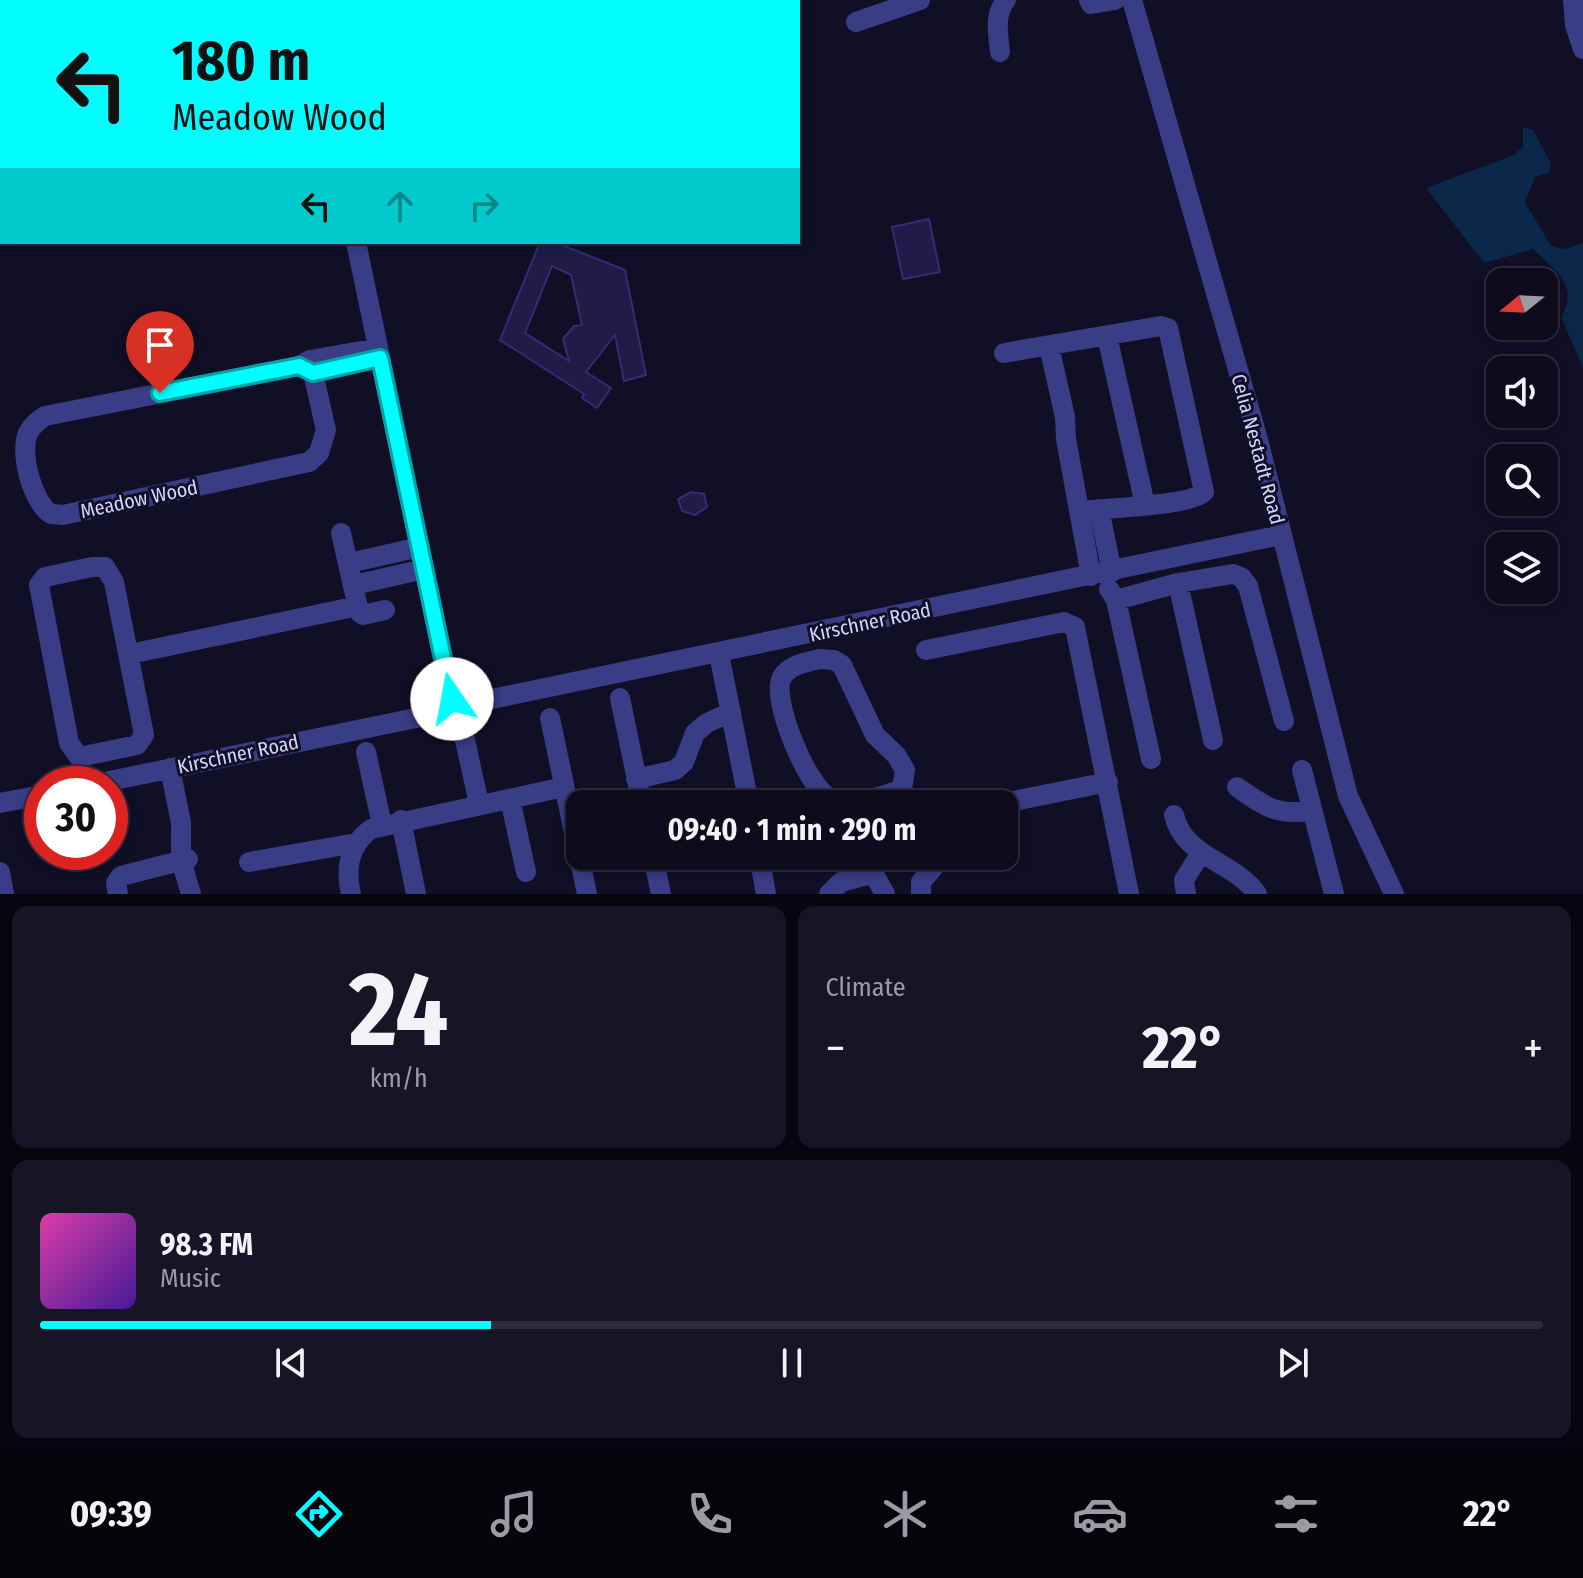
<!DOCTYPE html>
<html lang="en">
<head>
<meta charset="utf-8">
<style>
  :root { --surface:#0d0b1c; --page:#161425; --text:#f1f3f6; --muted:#9a9ba3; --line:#2d2b3b; --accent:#00fdff }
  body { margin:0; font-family:"Fira Sans Condensed",sans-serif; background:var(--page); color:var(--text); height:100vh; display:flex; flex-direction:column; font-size:30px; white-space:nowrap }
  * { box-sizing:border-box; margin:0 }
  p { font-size:26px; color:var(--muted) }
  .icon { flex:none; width:44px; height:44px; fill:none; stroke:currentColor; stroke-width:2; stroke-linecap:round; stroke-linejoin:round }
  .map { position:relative; height:894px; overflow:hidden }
  .side { display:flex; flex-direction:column; gap:12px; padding:12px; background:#07060f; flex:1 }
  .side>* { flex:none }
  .guide { position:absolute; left:0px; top:0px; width:800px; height:244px; box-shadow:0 4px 12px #0003,0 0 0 2px var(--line); background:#00fdff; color:#111; overflow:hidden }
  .needle { width:52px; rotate:252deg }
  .controls { position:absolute; left:1486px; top:268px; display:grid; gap:16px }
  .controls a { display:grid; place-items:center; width:72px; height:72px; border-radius:16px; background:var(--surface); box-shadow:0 4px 12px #0003,0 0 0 2px var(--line); font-size:40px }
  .speed { position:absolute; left:24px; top:766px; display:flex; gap:16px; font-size:40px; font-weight:700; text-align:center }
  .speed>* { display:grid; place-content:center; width:104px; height:104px; border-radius:50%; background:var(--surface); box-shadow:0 4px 12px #0003,0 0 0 2px var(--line); line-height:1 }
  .speed .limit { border:12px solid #d22; background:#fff; color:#111 }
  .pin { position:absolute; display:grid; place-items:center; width:68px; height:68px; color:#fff; margin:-82px -34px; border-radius:50% 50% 50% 0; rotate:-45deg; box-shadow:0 0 8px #0007 }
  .pin .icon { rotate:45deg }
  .me { position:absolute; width:88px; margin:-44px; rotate:348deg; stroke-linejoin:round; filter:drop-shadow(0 0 6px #0008) }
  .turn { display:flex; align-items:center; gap:28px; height:168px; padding:0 40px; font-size:36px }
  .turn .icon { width:104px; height:104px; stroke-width:2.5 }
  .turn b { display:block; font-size:56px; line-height:68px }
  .lanes { display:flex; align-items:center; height:76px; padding:0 40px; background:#0003; justify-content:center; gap:40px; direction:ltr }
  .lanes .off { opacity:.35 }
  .big { font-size:60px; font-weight:700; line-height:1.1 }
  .side .widget { flex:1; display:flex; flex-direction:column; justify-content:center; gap:12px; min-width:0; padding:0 28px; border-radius:16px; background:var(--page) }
  .side .dial { align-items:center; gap:0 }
  .dial b { font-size:104px; line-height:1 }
  .song { display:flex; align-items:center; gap:24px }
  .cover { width:96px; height:96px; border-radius:12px; background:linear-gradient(135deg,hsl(320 70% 55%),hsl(260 70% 35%)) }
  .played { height:8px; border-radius:4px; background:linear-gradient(90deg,var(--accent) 30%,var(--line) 30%) }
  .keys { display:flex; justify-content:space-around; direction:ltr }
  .heat { display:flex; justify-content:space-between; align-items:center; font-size:44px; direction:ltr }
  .side .tiles { flex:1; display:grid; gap:12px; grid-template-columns:1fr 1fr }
  .widget:last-child { grid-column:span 2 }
  .trip { position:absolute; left:566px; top:790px; width:452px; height:80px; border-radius:16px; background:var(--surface); box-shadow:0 4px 12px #0003,0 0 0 2px var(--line); font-weight:700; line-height:80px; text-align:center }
  .tabs { display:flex; height:128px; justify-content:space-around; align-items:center; background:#05040b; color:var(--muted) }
  .tabs .icon { width:56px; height:56px }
  .tabs .active { color:var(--accent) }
  .tabs b { font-size:36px; color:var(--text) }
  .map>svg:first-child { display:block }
  .water { fill:#0b2749 }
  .building { fill:#201b47; stroke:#342c74; stroke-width:2; fill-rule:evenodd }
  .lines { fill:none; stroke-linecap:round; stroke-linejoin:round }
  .minor { stroke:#393d86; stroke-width:20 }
  .route-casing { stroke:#00a4a6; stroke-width:20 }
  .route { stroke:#00fdff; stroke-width:14 }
  .labels { text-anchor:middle; stroke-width:6; stroke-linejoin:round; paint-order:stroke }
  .street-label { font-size:20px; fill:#d5d4ff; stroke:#110f26 }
</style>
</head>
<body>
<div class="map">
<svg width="1583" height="894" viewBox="0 0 1583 894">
  <rect width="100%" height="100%" fill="#110f26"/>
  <!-- water -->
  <path class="water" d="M 1523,127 L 1533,130 L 1551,164 L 1549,173 L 1535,177 L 1525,202 L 1551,246 L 1565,249 L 1583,243 L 1583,368 L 1561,317 C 1580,285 1555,271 1533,249 L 1484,263 L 1426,188 L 1514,155 L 1523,147 Z"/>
  <!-- building -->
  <path class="building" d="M 929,219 L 940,272 L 903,279 L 892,227 Z
    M 540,242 L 554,242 L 625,270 L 646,375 L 624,381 L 615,335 L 586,372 L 611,388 L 597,408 L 582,398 L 584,394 L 500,340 ZM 552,266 L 571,275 L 582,325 L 574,326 L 563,339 L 569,361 L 525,333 Z
    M 691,492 L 704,494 L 707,507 L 695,515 L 682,511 L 678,499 Z"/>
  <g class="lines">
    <!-- minor -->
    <path class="minor" d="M 306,0 L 307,2
      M 778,0 L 778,2
      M 1089,0 L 1091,4 L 1115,0
      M 1132,0 L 1257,436 L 1348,796 L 1394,894
      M 1573,0 L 1575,25 L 1583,49
      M 856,22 L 920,0
      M 1000,52 C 998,33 994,15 1006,0
      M 356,242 L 446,673 L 456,700
      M 1107,336 L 1145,505
      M 1049,346 L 1065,417 L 1066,439 L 1091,576
      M 1004,353 L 1161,326 L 1168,328 L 1204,492 C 1191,506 1104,508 1079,511
      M 310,360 L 326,430 L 319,453 L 309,462 L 63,515 L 51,514 C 33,503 19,454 28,433 C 32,425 38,421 45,416 L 299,366 L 310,360 L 378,348
      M 1099,509 L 1112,572
      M 341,533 L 359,612 L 363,615 L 385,610
      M 349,563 L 420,547
      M 92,567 L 105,567 L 114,582 L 144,735 L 137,745 L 79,757 L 69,743 L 39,585 L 45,577 Z
      M 1178,583 L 1213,740
      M 354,585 L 424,569
      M 1109,589 L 1116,600 L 1151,759
      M 1116,600 L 1178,583 L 1233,574 L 1241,577 L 1248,586 L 1284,721
      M 926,650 L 1064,622 L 1075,627 L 1129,894
      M 130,654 L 358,606
      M 719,654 L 749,804
      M 820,659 L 834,660 L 842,665 L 875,735 L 896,755 L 905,770 L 902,789 C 884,796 850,807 830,798 C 808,789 770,698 782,677 C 790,664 808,662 820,659 Z
      M 620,698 L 642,804
      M 458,706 L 1281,535
      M 458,708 L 479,804
      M 550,718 L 587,894
      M 366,752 L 382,825
      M 170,768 L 181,823 L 181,860 L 191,894
      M 1302,770 L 1334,894
      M 636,779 L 675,770 L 684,762 L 695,733 L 707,723 L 731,712
      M 95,784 L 450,711
      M 1237,787 C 1267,808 1275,815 1312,811
      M 510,799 L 526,872
      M 0,803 L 42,795
      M 999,804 L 1108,782
      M 1174,815 C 1184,858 1234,861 1257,894
      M 401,820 L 416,894
      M 653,856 L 661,894
      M 759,856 L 766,894
      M 249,862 L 356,843
      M 0,872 L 4,894
      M 118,894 L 116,883 L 121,876 L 188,859
      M 351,894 C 345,869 349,845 371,829 L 564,787
      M 829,894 L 841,882 L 870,874 L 876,878 L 885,894
      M 921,894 L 921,882 L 933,868
      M 1186,894 L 1184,880 L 1201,853"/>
  </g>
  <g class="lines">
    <!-- route casing -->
    <g class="route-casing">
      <path id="route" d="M 160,393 L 299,366 L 313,373 L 380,358 L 446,673 L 447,702 L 452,699"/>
    </g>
    <!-- route -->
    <use href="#route" class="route"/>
  </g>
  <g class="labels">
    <!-- street labels -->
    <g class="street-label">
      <text transform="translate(1258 449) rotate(75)" y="7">Celia Nestadt Road</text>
      <text transform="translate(139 499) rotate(-12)" y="7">Meadow Wood</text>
      <text transform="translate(870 622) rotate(-12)" y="7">Kirschner Road</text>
      <text transform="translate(238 754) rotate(-12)" y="7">Kirschner Road</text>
    </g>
  </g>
</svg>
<div class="controls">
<a><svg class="needle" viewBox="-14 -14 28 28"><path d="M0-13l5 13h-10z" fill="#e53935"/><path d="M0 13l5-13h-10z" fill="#9a9ba3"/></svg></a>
<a><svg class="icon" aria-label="sound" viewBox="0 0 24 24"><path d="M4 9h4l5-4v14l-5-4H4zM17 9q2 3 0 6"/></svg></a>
<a><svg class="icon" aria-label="search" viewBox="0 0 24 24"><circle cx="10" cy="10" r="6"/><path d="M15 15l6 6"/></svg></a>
<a><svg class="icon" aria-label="layers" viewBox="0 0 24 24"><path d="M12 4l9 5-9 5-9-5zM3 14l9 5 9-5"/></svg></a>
</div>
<div class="speed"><div class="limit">30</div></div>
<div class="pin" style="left:160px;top:393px;background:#d93025"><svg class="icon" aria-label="arrive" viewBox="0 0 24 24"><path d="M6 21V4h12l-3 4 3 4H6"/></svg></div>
<svg class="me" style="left:452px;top:699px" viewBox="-20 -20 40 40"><circle r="19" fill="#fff"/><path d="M0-13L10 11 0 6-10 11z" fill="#00fdff"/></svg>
<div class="trip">09:40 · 1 min · 290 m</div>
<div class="guide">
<div class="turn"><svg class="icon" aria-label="left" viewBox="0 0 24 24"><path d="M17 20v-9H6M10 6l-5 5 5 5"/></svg><div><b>180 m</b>Meadow Wood</div></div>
<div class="lanes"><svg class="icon" aria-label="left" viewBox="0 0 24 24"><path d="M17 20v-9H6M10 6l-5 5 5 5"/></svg><svg class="icon off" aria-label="ahead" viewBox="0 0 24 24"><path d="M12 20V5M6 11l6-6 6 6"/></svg><svg class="icon off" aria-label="right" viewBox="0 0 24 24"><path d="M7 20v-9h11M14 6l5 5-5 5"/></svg></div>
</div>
</div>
<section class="side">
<div class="tiles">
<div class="widget dial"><b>24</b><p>km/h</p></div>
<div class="widget"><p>Climate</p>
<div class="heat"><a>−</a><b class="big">22°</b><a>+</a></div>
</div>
<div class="widget">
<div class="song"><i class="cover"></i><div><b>98.3 FM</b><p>Music</p></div></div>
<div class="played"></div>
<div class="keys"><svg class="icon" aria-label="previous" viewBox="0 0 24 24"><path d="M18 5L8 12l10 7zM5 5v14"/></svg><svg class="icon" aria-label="pause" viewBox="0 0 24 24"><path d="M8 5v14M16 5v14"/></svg><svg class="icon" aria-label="next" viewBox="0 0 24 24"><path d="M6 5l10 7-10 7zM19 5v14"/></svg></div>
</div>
</div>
</section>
<nav class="tabs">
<b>09:39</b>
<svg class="icon active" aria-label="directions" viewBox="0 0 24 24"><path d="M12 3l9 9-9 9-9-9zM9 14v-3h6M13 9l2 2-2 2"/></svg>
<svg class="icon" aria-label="music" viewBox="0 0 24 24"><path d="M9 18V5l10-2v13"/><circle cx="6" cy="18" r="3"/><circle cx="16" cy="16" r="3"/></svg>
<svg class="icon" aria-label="phone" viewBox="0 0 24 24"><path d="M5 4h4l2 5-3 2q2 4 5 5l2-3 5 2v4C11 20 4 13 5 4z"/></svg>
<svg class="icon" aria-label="climate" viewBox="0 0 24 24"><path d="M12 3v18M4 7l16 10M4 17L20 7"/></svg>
<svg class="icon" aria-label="car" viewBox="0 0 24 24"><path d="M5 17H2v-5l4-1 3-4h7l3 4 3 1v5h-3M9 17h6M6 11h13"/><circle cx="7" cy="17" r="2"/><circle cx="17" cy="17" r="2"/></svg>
<svg class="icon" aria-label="filters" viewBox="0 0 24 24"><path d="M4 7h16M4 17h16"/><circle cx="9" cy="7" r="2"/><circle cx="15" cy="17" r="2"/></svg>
<b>22°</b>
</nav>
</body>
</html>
